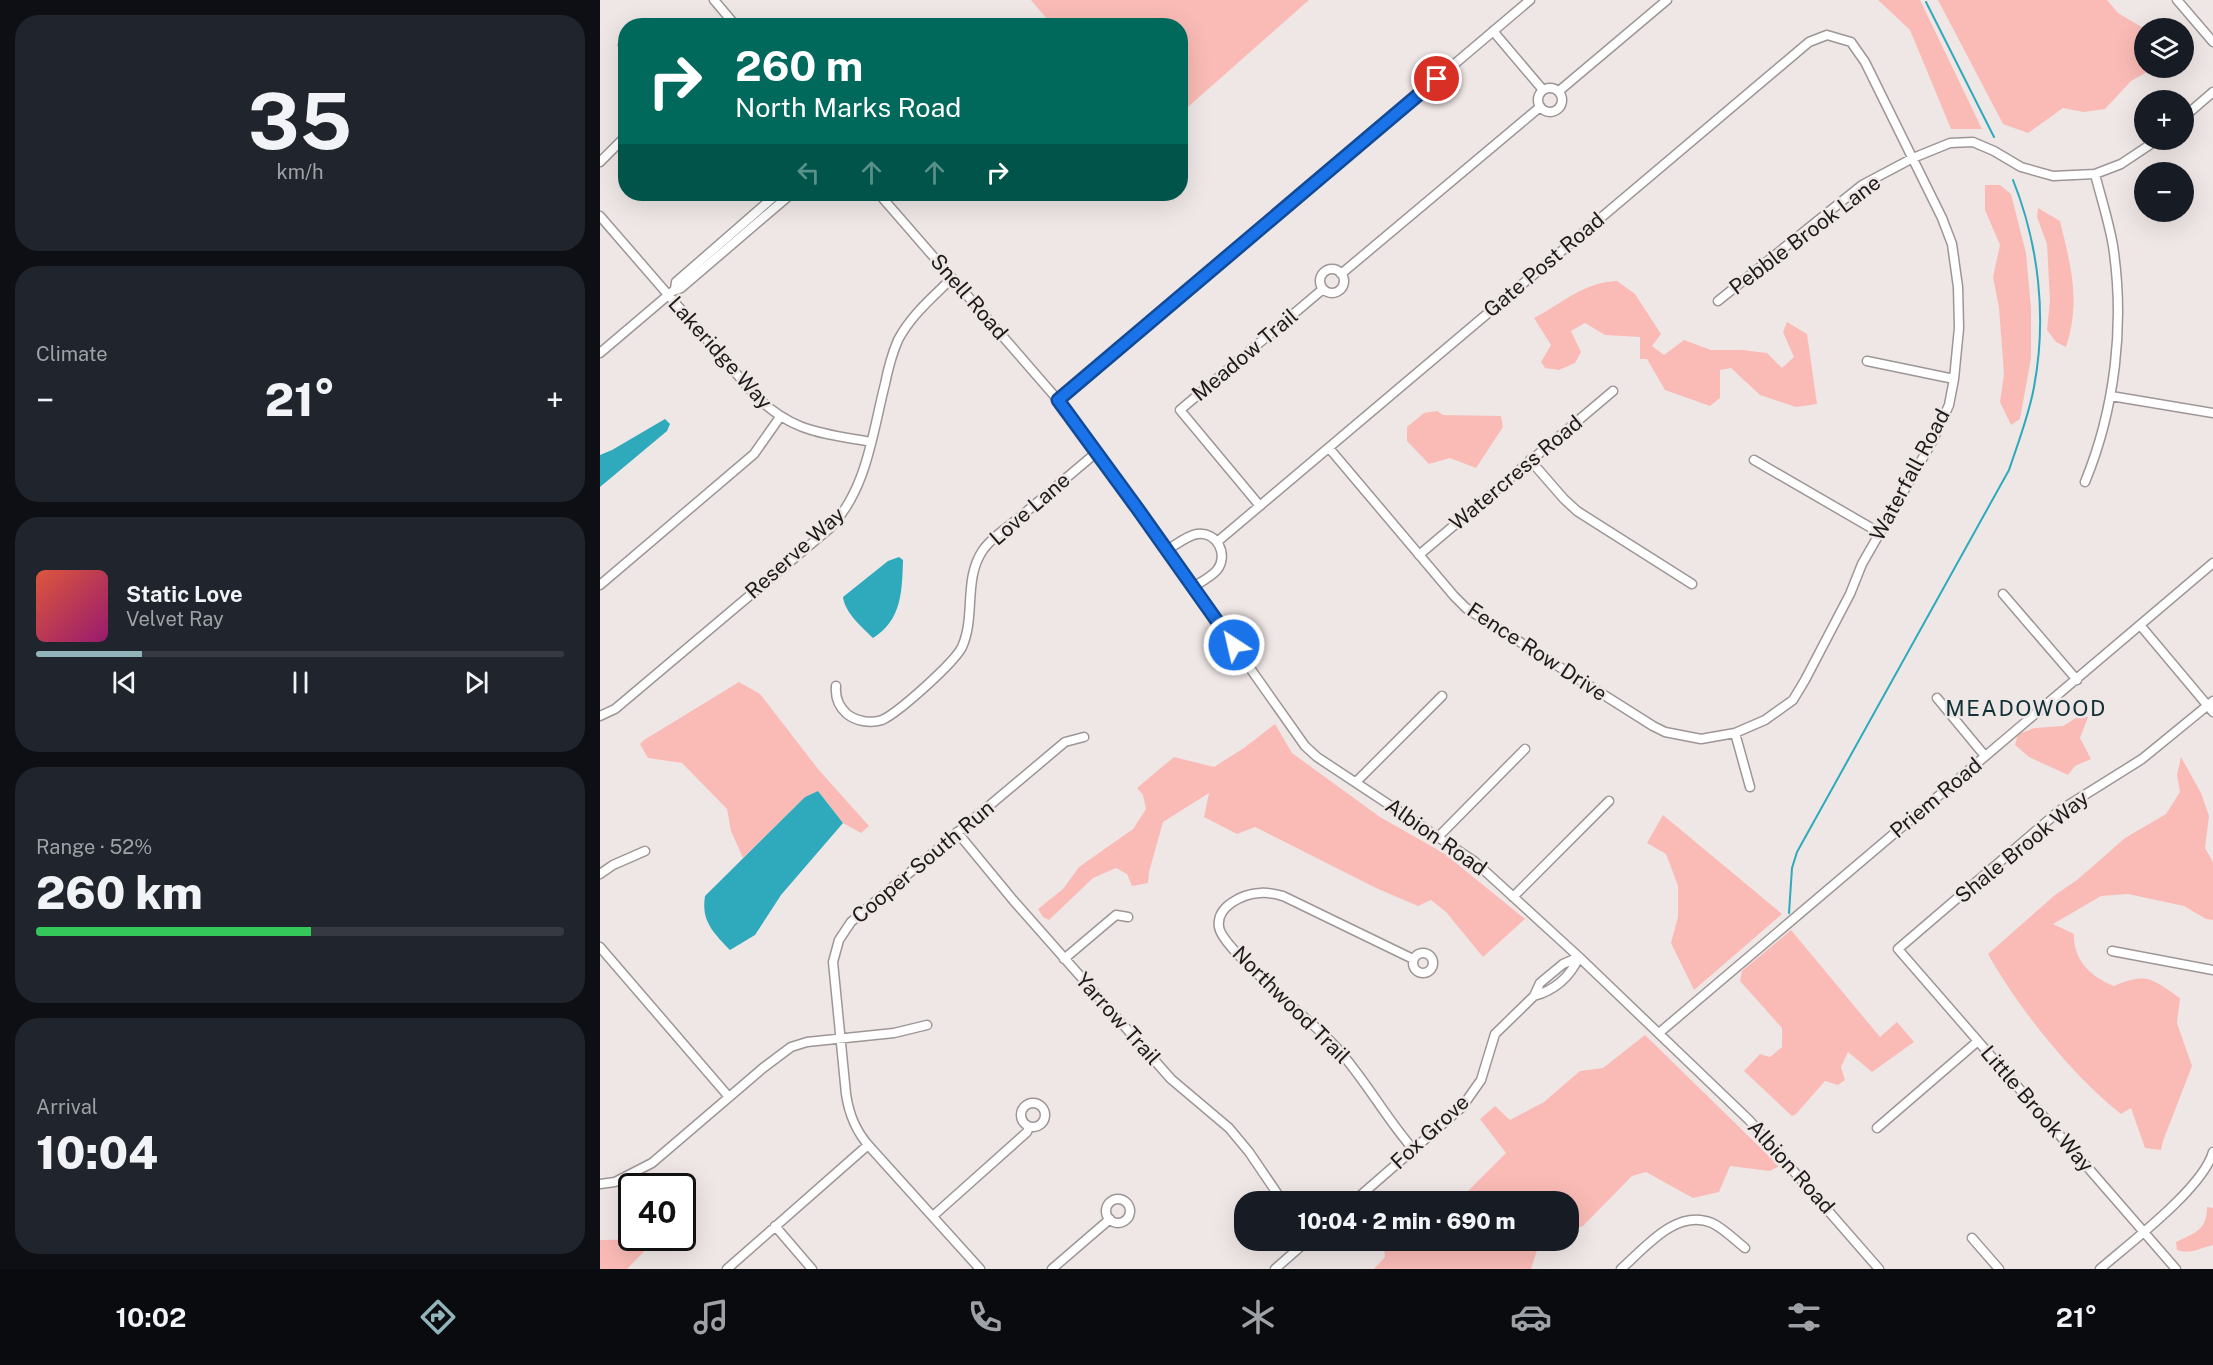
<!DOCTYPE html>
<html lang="en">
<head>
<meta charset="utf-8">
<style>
  :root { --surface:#171b24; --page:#20242c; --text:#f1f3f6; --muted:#9ea1a6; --line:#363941; --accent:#91b3ba }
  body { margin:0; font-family:"Public Sans",sans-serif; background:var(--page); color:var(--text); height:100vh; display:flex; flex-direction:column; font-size:22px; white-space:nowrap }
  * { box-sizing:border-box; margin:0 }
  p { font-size:20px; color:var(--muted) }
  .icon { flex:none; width:33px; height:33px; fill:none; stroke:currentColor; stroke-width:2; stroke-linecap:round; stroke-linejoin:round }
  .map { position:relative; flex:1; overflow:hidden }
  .drawer { display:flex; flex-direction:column; gap:15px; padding:15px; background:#0d0f14; width:600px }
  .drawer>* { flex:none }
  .banner { position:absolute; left:18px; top:18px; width:570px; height:183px; border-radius:24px; box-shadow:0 6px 24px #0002; background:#00695c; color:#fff; overflow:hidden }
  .fabs { position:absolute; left:1534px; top:18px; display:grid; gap:12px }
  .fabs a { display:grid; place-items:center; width:60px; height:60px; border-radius:50%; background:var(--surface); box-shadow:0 6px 24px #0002; font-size:30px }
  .speed { position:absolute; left:18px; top:1173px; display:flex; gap:12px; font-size:30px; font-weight:700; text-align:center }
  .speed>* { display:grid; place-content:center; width:78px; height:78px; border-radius:50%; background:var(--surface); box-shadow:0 6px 24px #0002; line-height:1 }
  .speed .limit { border:3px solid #111; border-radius:9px; background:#fff; color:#111 }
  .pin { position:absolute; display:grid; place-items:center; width:51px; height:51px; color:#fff; margin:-26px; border:3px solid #fff; border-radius:50%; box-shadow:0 2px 6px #0007 }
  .me { position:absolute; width:66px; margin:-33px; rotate:325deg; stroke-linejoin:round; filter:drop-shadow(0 0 4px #0008) }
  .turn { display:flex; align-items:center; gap:21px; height:126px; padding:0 18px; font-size:27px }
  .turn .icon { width:78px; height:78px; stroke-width:2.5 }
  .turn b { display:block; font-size:42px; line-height:51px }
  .lanes { display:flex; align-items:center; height:57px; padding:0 18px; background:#0003; justify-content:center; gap:30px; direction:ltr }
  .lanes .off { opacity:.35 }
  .big { font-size:45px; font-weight:800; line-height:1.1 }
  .drawer .widget { flex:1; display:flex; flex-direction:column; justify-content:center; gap:9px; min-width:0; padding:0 21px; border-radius:24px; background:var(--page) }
  .drawer .dial { align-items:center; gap:0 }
  .dial b { font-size:78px; line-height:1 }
  .song { display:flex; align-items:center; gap:18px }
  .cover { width:72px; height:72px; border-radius:9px; background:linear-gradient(135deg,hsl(10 70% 55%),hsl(320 70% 35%)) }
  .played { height:6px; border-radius:3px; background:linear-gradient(90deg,var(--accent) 20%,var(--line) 20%) }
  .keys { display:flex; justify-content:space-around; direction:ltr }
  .heat { display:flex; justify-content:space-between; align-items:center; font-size:33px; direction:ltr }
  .charge { height:9px; border-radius:4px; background:linear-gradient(90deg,#34c759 52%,var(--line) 0) }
  .trip { position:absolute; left:634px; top:1191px; width:345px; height:60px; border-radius:24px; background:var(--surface); box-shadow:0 6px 24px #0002; font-weight:800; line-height:60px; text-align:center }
  .tab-bar { display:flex; height:96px; justify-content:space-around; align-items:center; background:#090b0e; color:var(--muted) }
  .tab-bar .icon { width:42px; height:42px }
  .tab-bar .current { color:var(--accent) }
  .tab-bar b { font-size:27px; color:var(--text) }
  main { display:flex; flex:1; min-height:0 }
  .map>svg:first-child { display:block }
  .green { fill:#fabbb6 }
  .water { fill:#2fa9bc }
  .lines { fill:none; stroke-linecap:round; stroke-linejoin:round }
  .stream { stroke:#2fa9bc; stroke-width:2 }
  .minor-casing { stroke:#9e9696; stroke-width:11 }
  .minor { stroke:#fff; stroke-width:8 }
  .route-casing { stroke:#114b97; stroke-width:15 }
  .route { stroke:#1a73e8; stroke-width:10 }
  .labels { text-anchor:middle; stroke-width:5; stroke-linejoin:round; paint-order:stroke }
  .street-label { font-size:21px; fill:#1d1b1a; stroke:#efe7e6 }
  .neighbourhood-label { font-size:22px; letter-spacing:1.5px; fill:#0f3137; stroke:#efe7e6 }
</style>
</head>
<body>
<main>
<section class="drawer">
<div class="widget dial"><b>35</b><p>km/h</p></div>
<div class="widget"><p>Climate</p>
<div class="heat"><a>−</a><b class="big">21°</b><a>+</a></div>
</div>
<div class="widget">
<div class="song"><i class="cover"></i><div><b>Static Love</b><p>Velvet Ray</p></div></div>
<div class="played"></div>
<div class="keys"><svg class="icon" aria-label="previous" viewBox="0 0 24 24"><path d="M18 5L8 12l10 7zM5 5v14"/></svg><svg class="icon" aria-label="pause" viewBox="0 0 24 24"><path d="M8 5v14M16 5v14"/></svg><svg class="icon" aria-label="next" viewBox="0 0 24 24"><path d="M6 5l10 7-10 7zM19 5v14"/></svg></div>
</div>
<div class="widget"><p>Range · 52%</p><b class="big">260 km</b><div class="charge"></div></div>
<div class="widget"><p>Arrival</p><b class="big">10:04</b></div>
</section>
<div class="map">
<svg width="1613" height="1269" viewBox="0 0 1613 1269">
  <rect width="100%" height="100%" fill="#efe7e6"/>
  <!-- green -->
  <path class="green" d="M 431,0 L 709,0 L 581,113 L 580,26 L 452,25 Z
    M 1278,0 L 1320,0 L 1382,129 L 1351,129 L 1310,30 Z
    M 1338,0 L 1507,0 L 1518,13 L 1545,29 L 1545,68 L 1554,68 L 1531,81 L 1505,109 L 1484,112 L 1463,108 L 1428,133 L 1403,124 Z
    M 1385,185 L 1400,185 L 1411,194 L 1426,253 L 1431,308 L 1431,358 L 1420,419 L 1411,425 L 1400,402 L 1404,374 L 1399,308 L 1393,277 L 1400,245 L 1385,210 Z
    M 1438,208 L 1460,221 C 1471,267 1481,301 1466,347 L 1456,342 L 1447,330 L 1450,301 L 1447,244 L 1437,217 Z
    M 1017,281 L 1035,294 L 1061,334 L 1052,346 L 1064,355 L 1084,340 L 1111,350 L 1142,350 L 1167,353 L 1182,368 L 1194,357 L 1183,332 L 1187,322 L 1207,334 L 1217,404 L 1196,407 L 1160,395 L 1131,368 L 1120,370 L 1120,398 L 1110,406 L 1065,390 L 1047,359 L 1040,359 L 1040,337 L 1005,335 L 985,323 L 971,331 L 981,352 L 975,363 L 959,370 L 945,368 L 941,362 L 951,345 L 934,318 C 963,303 984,282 1017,281 Z
    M 837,411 L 843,415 L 901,416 L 903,427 L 876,468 L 850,458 L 829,464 L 807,441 L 807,427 L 824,413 Z
    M 139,682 L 160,694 L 218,769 L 269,826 L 261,833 L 243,823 L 218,791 L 205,797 L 143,858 L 131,831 L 127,809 L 82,763 L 48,758 L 40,744 L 44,740 Z
    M 1479,716 L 1488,717 L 1480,738 L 1491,759 L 1475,766 L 1468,775 L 1429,757 L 1415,745 L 1418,734 L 1435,728 L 1463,726 Z
    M 675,724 L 692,753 L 780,817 L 845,854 L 925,919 L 883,957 L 846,912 L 831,900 L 818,906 L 776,888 L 655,827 L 637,834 L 604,817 L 609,793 L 563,822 L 549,872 L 548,883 L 532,886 L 527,874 L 516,868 L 493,878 L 449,920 L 443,917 L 438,909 L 463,889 L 479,867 L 533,829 L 546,809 L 543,795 L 537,788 L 574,757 L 614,767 L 644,748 Z
    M 1581,757 L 1601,793 L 1609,816 L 1605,848 L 1613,862 L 1613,920 L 1606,919 L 1584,906 L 1528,894 L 1501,896 L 1453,924 L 1474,934 C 1473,959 1490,977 1514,986 C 1548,972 1551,979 1580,998 L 1577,1023 L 1592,1066 L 1563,1141 L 1561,1150 L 1545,1148 L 1531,1108 L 1521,1114 C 1471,1074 1419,1009 1388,954 L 1455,895 L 1477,880 L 1525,838 L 1566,814 L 1580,792 L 1577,775 Z
    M 1063,815 L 1182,914 L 1094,990 L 1071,943 L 1078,917 L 1078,886 L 1066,854 L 1047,843 Z
    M 1191,930 L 1280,1037 L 1297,1022 L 1314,1042 L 1272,1072 L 1248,1052 L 1241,1067 L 1245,1080 L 1238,1085 L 1225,1081 L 1196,1114 L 1192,1116 L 1144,1071 L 1160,1054 L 1170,1057 L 1182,1047 L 1182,1028 L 1140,981 L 1142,971 Z
    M 1045,1035 L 1179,1166 L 1170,1171 L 1130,1166 L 1119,1192 L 1093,1198 L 1046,1172 L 1032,1176 L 983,1226 L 969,1230 L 969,1202 L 854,1201 L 868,1191 L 906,1153 L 880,1119 L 895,1106 L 910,1120 L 944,1102 L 980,1071 L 1003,1068 Z
    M 1607,1207 L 1613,1208 L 1613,1245 C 1600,1248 1590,1255 1577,1250 L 1576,1242 C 1594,1233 1607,1231 1607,1207 Z
    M 56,1239 L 27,1269 L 0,1269 L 0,1240 Z
    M 792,1241 L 792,1240 L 945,1241 L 938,1247 L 931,1269 L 774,1269 L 785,1257 L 784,1249 Z"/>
  <!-- water -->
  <path class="water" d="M 65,419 L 70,424 L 67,431 L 0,487 L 0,455 L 12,450 Z
    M 299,557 L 303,560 C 302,591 302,620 273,638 C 262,627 245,613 243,597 L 288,561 Z
    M 218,791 L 243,823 L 181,895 L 155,935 L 130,950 C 113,932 101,921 105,896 L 205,797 Z"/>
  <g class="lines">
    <!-- stream -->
    <path class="stream" d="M 1326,2 L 1394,137
      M 1189,913 L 1192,868 L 1197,852 L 1409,470 C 1418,443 1429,415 1434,387 C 1447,318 1439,245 1413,180"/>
    <!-- minor casing -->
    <g class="minor-casing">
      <path id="minor" d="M 114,0 L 136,26
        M 1577,0 L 1613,42
        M 893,31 L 943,90
        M 23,45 L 26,54
        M938 100a12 12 0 1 1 24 0a12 12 0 1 1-24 0Z
        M 959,91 L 1067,0
        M 1584,117 L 1613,92
        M 0,162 L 26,136
        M 279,194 L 458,400 L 537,508 L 705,746 L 717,757 L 874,861 L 979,957 L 1149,1120 L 1279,1269
        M 0,216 L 154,394 C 191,432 221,433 271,442
        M720 281a12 12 0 1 1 24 0a12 12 0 1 1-24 0Z
        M 741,274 L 940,107
        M 75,289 L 76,282 L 177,194
        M 1118,301 L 1262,185 L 1313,158 L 1350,143 L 1373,142 L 1394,151 L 1421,167 L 1453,176 L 1495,174 L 1521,164 L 1557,140
        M 0,353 L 73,291 L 81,288 L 191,194
        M 1267,361 L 1354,379
        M 1511,396 L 1613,413
        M 458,400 L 930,0
        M 930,460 L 964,499 L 977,511 L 1092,584
        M 1154,460 L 1280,533
        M 1485,482 C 1515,409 1525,325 1513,246 C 1509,222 1501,198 1495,174
        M 660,506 L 580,410 L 723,289
        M 617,542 L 1209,42 L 1227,35 L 1251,42 L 1265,62 L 1342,218 L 1352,244 L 1358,287 L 1359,328 L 1354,379 L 1349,405 L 1333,440 L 1262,564 L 1250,594 L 1205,680 L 1193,700 L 1165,720 L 1135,733 L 1101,739 L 1065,732 L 1053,726 L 866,608 L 854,596 L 729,448
        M 567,550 C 576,545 586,536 597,534 C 617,531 629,555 617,570 C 611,577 601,582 593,587
        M 819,555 L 1013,391
        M 0,585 L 154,454 L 180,417
        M 1403,594 L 1477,680
        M 1540,625 L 1613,712
        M 236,686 C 235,697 238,706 247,714 C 256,721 270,724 282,720 C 298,713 354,663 362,647 C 376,616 363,579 383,550 C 392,537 408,527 420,517 C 446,495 471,474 497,452
        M 1337,698 L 1385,756
        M 0,716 L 15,709 L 230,528 C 267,489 272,435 285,384 C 288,369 292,354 298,340 C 311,315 333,297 352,278
        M 1135,733 L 1150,787
        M 756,782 L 842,696
        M 357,832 L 413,900 L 571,1079 L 629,1128 L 649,1152 L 683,1202
        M 839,836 L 925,749
        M 0,874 L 13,865 L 45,851
        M 913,897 L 1009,801
        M 0,947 L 129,1097
        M 1512,951 L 1613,970
        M813 963a10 10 0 1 1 20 0a10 10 0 1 1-20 0Z
        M 464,959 L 516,915 L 528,917
        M 934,996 C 955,990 970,977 979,957
        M 1059,1033 L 1613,563
        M421 1115a12 12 0 1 1 24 0a12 12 0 1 1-24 0Z
        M 1277,1128 L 1378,1041
        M 813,1149 C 785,1117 765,1079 736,1047 C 714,1023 686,1004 663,979 C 652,968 621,941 619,927 C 616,906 643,894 660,893 C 668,892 675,894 683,896 L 813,959
        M 0,1184 L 15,1182 L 52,1163 L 163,1068 L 191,1047 L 207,1042 L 294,1033 L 327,1025
        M506 1211a12 12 0 1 1 24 0a12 12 0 1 1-24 0Z
        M 753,1202 L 862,1107 L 881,1080 L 895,1034 L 934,996 L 940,983 L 963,964 L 979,957
        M 333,1216 L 427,1132 L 429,1127
        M 175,1226 L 212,1269
        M 1372,1238 L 1399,1269
        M 127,1269 L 268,1145
        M 380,1269 L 269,1146 C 255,1130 249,1114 246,1094 L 233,962 L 239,940 L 251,922 L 465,742 L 484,737
        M 452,1269 L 510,1219
        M 675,1269 L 708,1240
        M 1021,1269 C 1045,1248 1076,1208 1112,1223 C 1123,1228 1135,1240 1145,1248
        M 1500,1269 C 1530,1243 1603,1188 1613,1152
        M 1576,1269 L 1298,949 L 1459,811 L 1542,759 L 1613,701"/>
    </g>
    <!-- minor -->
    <use href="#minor" class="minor"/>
  </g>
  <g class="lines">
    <!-- route casing -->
    <g class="route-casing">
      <path id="route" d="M 634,645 L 537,508 L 458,400 L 837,79"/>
    </g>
    <!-- route -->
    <use href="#route" class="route"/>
  </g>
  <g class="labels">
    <!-- street labels -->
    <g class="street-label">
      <text transform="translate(1205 235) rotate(-37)" y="7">Pebble Brook Lane</text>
      <text transform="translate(944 265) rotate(-40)" y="7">Gate Post Road</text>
      <text transform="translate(369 297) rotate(49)" y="7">Snell Road</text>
      <text transform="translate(120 353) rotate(48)" y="7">Lakeridge Way</text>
      <text transform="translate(645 355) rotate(-40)" y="7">Meadow Trail</text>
      <text transform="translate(916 473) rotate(-40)" y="7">Watercress Road</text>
      <text transform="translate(1310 475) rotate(-62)" y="7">Waterfall Road</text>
      <text transform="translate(430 509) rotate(-41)" y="7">Love Lane</text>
      <text transform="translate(195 553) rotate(-42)" y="7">Reserve Way</text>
      <text transform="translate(937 652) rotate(33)" y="7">Fence Row Drive</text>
      <text transform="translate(1336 798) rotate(-40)" y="7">Priem Road</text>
      <text transform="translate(836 837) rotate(35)" y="7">Albion Road</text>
      <text transform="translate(1422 847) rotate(-39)" y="7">Shale Brook Way</text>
      <text transform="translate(323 862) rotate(-40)" y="7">Cooper South Run</text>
      <text transform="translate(691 1005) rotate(45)" y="7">Northwood Trail</text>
      <text transform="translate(518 1019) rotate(48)" y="7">Yarrow Trail</text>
      <text transform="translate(1437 1109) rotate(49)" y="7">Little Brook Way</text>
      <text transform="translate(830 1132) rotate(-43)" y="7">Fox Grove</text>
      <text transform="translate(1191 1167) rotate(48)" y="7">Albion Road</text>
    </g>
    <!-- neighbourhood labels -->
    <g class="neighbourhood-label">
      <text x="1426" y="716">MEADOWOOD</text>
    </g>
  </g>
</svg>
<div class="fabs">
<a><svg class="icon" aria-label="layers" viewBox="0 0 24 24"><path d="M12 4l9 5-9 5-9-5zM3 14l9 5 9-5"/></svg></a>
<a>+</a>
<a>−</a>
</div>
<div class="speed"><div class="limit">40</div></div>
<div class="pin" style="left:837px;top:79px;background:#d93025"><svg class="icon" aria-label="arrive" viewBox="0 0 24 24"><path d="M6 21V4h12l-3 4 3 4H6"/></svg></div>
<svg class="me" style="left:634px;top:645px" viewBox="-20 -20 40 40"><circle r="17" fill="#1a73e8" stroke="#fff" stroke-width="3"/><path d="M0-11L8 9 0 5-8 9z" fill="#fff"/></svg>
<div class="trip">10:04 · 2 min · 690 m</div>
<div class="banner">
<div class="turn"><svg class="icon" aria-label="right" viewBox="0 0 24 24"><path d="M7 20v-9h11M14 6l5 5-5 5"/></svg><div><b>260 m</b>North Marks Road</div></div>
<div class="lanes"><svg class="icon off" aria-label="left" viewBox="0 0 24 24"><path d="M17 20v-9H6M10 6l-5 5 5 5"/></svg><svg class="icon off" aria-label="ahead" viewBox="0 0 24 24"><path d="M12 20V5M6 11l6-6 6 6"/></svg><svg class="icon off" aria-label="ahead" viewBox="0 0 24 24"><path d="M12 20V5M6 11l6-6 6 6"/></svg><svg class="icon" aria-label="right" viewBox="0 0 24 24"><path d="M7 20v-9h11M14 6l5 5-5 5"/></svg></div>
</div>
</div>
</main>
<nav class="tab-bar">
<b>10:02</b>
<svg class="icon current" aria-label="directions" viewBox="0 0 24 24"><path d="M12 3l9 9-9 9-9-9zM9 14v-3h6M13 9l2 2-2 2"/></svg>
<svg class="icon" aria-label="music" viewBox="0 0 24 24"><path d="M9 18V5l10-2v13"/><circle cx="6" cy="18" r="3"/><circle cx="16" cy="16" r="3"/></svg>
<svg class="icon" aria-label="phone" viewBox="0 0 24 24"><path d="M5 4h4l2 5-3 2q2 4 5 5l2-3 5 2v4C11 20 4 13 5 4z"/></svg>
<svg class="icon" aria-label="climate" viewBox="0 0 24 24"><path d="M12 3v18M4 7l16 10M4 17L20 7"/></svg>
<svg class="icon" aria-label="car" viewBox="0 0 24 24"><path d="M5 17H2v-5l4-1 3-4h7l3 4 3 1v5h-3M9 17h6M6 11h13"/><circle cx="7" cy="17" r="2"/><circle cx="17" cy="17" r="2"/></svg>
<svg class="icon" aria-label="filters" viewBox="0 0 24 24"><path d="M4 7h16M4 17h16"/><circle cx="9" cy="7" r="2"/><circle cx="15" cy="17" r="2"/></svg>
<b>21°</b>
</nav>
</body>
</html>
